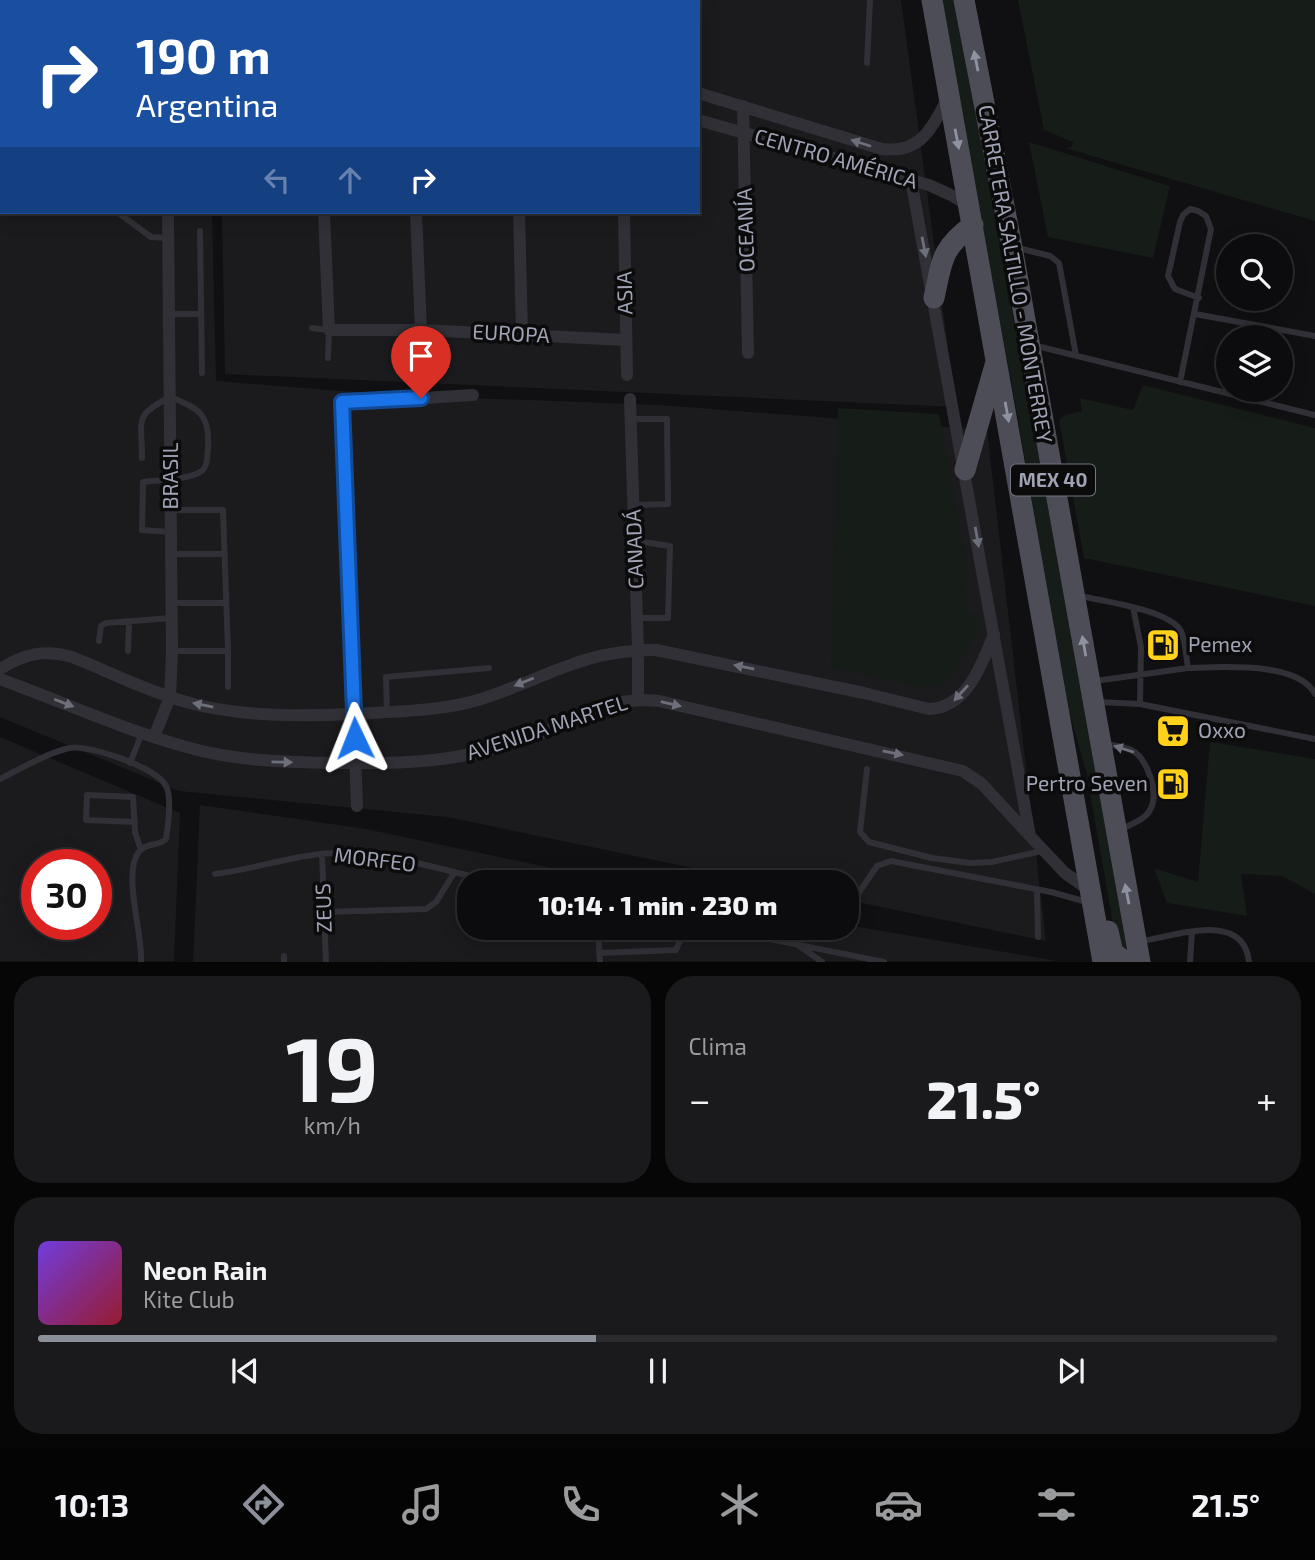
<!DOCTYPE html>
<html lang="es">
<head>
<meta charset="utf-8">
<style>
  :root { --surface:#0c0b0d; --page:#1a191b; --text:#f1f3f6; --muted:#9a9b9d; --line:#2c2b2e; --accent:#8c9099 }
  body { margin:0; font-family:"Exo 2",sans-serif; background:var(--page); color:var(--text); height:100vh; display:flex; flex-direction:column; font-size:26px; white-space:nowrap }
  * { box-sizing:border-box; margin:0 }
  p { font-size:23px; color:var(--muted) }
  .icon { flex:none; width:38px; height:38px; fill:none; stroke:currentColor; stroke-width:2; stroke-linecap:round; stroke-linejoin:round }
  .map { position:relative; height:962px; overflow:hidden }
  .sheet { display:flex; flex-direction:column; gap:14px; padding:14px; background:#070607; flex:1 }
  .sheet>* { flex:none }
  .hud { position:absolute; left:0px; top:0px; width:700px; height:214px; box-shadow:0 4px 18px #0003,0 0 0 2px var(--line); background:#1a4fa0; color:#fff; overflow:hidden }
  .tools { position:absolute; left:1216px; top:234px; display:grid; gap:14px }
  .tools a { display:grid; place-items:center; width:77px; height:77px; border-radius:50%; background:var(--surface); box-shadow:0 4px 18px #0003,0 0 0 2px var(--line); font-size:35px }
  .speed { position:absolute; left:21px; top:849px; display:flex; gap:14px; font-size:35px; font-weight:700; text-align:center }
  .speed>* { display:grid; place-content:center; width:91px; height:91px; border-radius:50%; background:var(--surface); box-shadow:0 4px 18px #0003,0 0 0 2px var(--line); line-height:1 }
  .speed .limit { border:10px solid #d22; background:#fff; color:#111 }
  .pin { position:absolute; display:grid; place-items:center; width:60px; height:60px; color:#fff; margin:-72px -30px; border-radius:50% 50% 50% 0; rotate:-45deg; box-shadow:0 0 7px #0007 }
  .pin .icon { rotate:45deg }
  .me { position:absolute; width:77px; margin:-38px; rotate:358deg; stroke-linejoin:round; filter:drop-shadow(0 0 5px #0008) }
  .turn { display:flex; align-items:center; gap:24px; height:147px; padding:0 21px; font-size:32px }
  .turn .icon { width:91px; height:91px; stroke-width:2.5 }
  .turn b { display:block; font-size:49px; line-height:60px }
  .lanes { display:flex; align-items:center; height:66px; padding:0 21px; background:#0003; justify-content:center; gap:35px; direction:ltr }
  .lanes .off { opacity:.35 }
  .big { font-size:52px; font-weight:800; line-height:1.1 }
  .sheet .tile { flex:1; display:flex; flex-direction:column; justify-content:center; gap:10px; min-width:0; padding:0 24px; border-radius:28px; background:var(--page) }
  .sheet .dial { align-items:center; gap:0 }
  .dial b { font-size:91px; line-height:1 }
  .song { display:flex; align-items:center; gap:21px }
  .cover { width:84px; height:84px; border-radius:10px; background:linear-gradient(135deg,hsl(260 70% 55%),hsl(350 70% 35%)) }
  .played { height:7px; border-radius:4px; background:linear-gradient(90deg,var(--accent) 45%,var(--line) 45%) }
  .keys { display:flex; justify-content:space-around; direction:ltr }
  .heat { display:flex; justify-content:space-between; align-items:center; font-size:38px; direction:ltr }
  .sheet .tiles { flex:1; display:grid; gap:14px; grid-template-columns:1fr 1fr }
  .tile:last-child { grid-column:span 2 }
  .trip { position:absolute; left:457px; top:870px; width:402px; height:70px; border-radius:28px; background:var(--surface); box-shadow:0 4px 18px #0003,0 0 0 2px var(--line); font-weight:800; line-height:70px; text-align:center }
  .dock { display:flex; height:112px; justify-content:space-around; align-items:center; background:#050405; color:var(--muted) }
  .dock .icon { width:49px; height:49px }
  .dock .selected { color:var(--accent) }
  .dock b { font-size:32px; color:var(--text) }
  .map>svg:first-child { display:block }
  .built { fill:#1b1b1e; fill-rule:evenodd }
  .green { fill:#161c17 }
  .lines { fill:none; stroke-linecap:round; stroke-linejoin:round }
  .service { stroke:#303036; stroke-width:6 }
  .minor { stroke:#303036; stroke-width:12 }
  .primary { stroke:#4c4d56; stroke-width:21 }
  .oneway { fill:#8e92a1 }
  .oneway2 { fill:#6d6f7b }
  .route-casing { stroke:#114b97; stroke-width:18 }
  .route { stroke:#1a73e8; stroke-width:12 }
  .labels { text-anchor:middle; stroke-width:7; stroke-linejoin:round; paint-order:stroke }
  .shield { fill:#0b0b0c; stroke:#737582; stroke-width:2 }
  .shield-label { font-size:19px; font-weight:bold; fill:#9fa3b4 }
  .street-label { font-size:21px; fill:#9fa3b4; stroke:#0b0b0c }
  .poi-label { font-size:21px; fill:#9fa3b4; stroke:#0b0b0c; text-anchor:start }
</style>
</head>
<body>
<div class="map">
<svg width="1315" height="962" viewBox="0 0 1315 962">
  <rect width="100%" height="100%" fill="#100f11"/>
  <!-- built -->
  <path class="built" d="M 0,0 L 207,0 L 2,2 L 2,212 L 212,212 L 216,381 L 392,395 L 659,405 L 987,430 L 1046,941 L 847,900 L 847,882 L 761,882 L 447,817 L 179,791 L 0,717 Z
    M 218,0 L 901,0 L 956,407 L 225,374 L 222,212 L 698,212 L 698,2 Z
    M 0,737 L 180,813 L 174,961 L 0,961 ZM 37,864 L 96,864 L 96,924 L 37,924 Z
    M 200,805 L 366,829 L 618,882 L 469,882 L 469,928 L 847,928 L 847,925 L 1057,961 L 193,962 Z"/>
  <!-- green -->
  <path class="green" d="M 940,0 L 955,0 L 1130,955 L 1117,946 L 1086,771 L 1065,698 L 1018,418 Z
    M 1018,0 L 1315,0 L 1315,221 L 1065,148 L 1072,147 L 1073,142 L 1044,130 Z
    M 1029,142 L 1170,186 L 1153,258 L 1048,237 Z
    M 1143,385 L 1315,428 L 1315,606 L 1084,558 L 1059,420 L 1066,415 L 1082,411 L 1080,398 L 1133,410 Z
    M 838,408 L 939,414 L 969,578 L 962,580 L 969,614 L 978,615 L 979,629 L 954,673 L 939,686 L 923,688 L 831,667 Z
    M 1210,742 L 1315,759 L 1315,894 L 1282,876 L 1241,874 L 1247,916 L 1167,903 L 1154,868 L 1198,882 Z"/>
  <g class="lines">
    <!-- service -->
    <path class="service" d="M 147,0 L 148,2
      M 338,0 L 339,2
      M 867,63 L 870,0
      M 117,212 L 151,237 L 169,238
      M 200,231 L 202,373
      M 1018,248 L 1050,256 L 1059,263 L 1076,355
      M 169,314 L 201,314
      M 1195,314 L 1315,336
      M 312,328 L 329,330 L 328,358
      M 1033,345 L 1315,415
      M 1180,382 L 1211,229 L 1206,216 L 1198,211 L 1190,209 L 1183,215 L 1180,222 L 1168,276 L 1175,289 L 1199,298
      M 630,419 L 667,419 L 668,504 L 633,505
      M 142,458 C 142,419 133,416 170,397 C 200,409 210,414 208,449 C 207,456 208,465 203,470 C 192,480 157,480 143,482 L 142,530 L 171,532
      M 171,510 L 223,510 L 228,651 L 172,651
      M 636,541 L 670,546 L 668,618 L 637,618
      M 171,554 L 225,554
      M 1080,596 C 1103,601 1169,610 1181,631 C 1186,642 1186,657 1188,668 L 1095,681
      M 172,603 L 226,603
      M 1133,607 L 1141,647 L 1140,704
      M 99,641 L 101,626 L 106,623 L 172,618
      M 128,651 L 129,623
      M 228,651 L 228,687
      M 1188,668 C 1221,667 1298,661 1315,694
      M 1098,702 L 1140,704 L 1315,739
      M 387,712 L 386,677 L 489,668
      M 1104,743 C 1113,746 1123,746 1131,750 C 1147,757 1159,793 1151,808 C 1146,820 1131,824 1120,830
      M 130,763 L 142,733
      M 867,769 L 860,832 L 869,842 L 932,858 L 970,863 L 992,862 L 1042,851
      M 0,779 C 22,768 45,754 69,748 C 88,744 156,767 166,786 C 172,796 168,827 166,839 C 158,847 145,842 138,853 C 123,875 143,935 141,962
      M 135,822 L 86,820 L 87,795 L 133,797 L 135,832 L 141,850
      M 322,854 L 326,962
      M 215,874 C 250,870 284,858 320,854 C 377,848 438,869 494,882
      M 1037,890 L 1038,937
      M 847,910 L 877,866 L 891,861 L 1051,892 L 1087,902
      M 324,912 L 426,909 L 436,902 L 454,873
      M 598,928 L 600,962
      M 715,928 L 884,962
      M 1142,941 C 1175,936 1244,910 1249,962
      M 798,945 L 822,962
      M 599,953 L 676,950 L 685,928
      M 284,956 L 284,962
      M 1190,962 L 1192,932"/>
    <!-- minor -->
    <path class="minor" d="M 315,0 L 315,2
      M 408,0 L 408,2
      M 513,0 L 513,2
      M 618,0 L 618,2
      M 0,92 L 2,93
      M 698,93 L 882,149 C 923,154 932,126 949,96
      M 743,106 L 748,353
      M 698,120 L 929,185 L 953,196 L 970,207
      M 911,180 L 1030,836 L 1065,873 L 1092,892
      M 324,212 L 329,330 L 421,330 L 626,340
      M 416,212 L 421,330
      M 519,212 L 522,334
      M 624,212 L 627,375
      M 630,399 L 638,650 L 638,699
      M 0,669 C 24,654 44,649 72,657 C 115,674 157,696 202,706 C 258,718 315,716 372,713 C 407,711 444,710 478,700 C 544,680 582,649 656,650 L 864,693 L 929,709 C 967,708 982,664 994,634
      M 0,679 C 63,702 126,731 190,748 C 237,761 285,762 333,763 C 376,763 418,764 461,756 C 488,751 516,743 542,733 C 586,716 609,696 659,701 L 963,771 L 982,784 L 1030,836
      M 154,737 L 170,697 L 172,651 L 168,212
      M 357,806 L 342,403 L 473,395"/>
    <!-- primary -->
    <path class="primary" d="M 932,0 L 1103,962
      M 964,0 L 1012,247 L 1140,962
      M 934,298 C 942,261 941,248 973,225
      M 965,470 L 996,362
      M 1108,931 L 1113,953 L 1126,962"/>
  </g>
  <!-- one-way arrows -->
  <defs><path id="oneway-solid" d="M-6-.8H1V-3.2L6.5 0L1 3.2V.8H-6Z" transform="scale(1.75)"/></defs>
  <g class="oneway">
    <use href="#oneway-solid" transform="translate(976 61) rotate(-101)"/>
    <use href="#oneway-solid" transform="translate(957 139) rotate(79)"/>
    <use href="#oneway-solid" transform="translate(1007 412) rotate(80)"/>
    <use href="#oneway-solid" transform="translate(1084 646) rotate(-100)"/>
    <use href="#oneway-solid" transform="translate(1127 894) rotate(-101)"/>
  </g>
  <g class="oneway2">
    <use href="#oneway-solid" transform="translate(861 143) rotate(-162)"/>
    <use href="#oneway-solid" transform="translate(924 247) rotate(79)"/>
    <use href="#oneway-solid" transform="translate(977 537) rotate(80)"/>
    <use href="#oneway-solid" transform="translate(744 667) rotate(-168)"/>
    <use href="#oneway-solid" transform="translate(524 682) rotate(158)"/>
    <use href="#oneway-solid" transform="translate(961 693) rotate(132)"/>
    <use href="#oneway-solid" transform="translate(64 703) rotate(21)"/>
    <use href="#oneway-solid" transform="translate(671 704) rotate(13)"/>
    <use href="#oneway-solid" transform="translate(203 705) rotate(-168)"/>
    <use href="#oneway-solid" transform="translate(1124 749) rotate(-162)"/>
    <use href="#oneway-solid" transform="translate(893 753) rotate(12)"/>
    <use href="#oneway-solid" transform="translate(282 762) rotate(1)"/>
  </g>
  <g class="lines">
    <!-- route casing -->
    <g class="route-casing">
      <path id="route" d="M 355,738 L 342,402 L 421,398"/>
    </g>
    <!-- route -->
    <use href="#route" class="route"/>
  </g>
  <!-- icons -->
  <defs>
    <g id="fuel-square" transform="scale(1.75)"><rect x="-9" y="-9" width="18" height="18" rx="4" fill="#ffd11a" stroke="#0b0b0c"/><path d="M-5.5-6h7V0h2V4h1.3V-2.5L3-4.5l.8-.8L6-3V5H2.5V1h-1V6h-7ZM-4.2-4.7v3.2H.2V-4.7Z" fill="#111"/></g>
    <g id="supermarket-square" transform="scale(1.75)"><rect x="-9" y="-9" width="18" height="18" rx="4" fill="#ffd11a" stroke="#0b0b0c"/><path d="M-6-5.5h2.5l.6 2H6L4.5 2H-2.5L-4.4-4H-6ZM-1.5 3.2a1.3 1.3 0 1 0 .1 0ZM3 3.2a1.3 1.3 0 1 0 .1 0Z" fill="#111"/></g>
  </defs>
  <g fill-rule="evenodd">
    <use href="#fuel-square" x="1163" y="645"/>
    <use href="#supermarket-square" x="1173" y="731"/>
    <use href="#fuel-square" x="1173" y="784"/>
  </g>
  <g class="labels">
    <!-- shield labels -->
    <rect class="shield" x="1011" y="464.5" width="84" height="31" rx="5"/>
    <g class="shield-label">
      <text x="1053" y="487">MEX 40</text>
    </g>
    <!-- street labels -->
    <g class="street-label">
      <text transform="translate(836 159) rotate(16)" y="7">CENTRO AMÉRICA</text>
      <text transform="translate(746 230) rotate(-92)" y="7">OCEANÍA</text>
      <text transform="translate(1015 274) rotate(80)" y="7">CARRETERA SALTILLO - MONTERREY</text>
      <text transform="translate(625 293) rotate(-91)" y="7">ASIA</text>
      <text transform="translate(511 334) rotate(3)" y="7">EUROPA</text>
      <text transform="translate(171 476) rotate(-90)" y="7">BRASIL</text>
      <text transform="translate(635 549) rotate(-92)" y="7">CANADÁ</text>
      <text transform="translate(547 728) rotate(-18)" y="7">AVENIDA MARTEL</text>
      <text transform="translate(375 860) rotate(7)" y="7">MORFEO</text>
      <text transform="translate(324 908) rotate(-92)" y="7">ZEUS</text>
    </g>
    <!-- poi labels -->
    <g class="poi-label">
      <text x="1188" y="652">Pemex</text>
      <text x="1198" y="738">Oxxo</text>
      <text x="1148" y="791" text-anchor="end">Pertro Seven</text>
    </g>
  </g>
</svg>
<div class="tools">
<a><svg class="icon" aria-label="search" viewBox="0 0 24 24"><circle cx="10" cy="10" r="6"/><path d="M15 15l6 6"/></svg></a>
<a><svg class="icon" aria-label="layers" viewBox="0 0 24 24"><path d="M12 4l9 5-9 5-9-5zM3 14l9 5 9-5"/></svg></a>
</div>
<div class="speed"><div class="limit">30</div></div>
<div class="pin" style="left:421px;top:398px;background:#d93025"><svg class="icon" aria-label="arrive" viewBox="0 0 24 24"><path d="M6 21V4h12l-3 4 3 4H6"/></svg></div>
<svg class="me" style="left:355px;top:738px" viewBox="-20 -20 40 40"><path d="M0-17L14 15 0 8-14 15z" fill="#1a73e8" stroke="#fff" stroke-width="4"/></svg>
<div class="trip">10:14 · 1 min · 230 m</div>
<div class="hud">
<div class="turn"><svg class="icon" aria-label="right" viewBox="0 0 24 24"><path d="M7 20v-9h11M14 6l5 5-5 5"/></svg><div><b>190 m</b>Argentina</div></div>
<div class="lanes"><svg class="icon off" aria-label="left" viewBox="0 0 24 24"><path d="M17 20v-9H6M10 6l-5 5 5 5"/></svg><svg class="icon off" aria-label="ahead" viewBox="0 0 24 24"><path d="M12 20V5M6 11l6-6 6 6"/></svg><svg class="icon" aria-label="right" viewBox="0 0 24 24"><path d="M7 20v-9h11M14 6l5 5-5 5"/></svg></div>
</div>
</div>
<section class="sheet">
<div class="tiles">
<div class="tile dial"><b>19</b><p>km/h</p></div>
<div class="tile"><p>Clima</p>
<div class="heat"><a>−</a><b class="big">21.5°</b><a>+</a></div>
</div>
<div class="tile">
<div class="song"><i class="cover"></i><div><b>Neon Rain</b><p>Kite Club</p></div></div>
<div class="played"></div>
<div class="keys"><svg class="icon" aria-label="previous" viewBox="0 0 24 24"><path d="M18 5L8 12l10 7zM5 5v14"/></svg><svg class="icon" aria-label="pause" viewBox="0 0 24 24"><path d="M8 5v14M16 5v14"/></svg><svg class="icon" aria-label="next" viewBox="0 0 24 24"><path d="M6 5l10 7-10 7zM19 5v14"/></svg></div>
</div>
</div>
</section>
<nav class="dock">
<b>10:13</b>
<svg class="icon selected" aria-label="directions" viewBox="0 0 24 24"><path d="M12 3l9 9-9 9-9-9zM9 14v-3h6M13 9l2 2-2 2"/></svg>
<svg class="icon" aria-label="music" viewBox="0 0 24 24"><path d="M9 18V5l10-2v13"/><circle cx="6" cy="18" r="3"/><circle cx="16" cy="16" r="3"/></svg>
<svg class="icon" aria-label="phone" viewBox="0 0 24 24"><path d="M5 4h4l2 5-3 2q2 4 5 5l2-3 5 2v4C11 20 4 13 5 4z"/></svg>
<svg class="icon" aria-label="climate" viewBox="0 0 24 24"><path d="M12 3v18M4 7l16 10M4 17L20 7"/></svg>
<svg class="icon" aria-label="car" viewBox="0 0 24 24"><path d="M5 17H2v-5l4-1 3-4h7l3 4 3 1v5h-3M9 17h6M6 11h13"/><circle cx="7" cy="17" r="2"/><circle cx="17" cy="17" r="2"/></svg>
<svg class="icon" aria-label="filters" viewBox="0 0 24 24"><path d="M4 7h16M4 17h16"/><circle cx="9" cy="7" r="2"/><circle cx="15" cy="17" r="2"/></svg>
<b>21.5°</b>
</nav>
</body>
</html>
